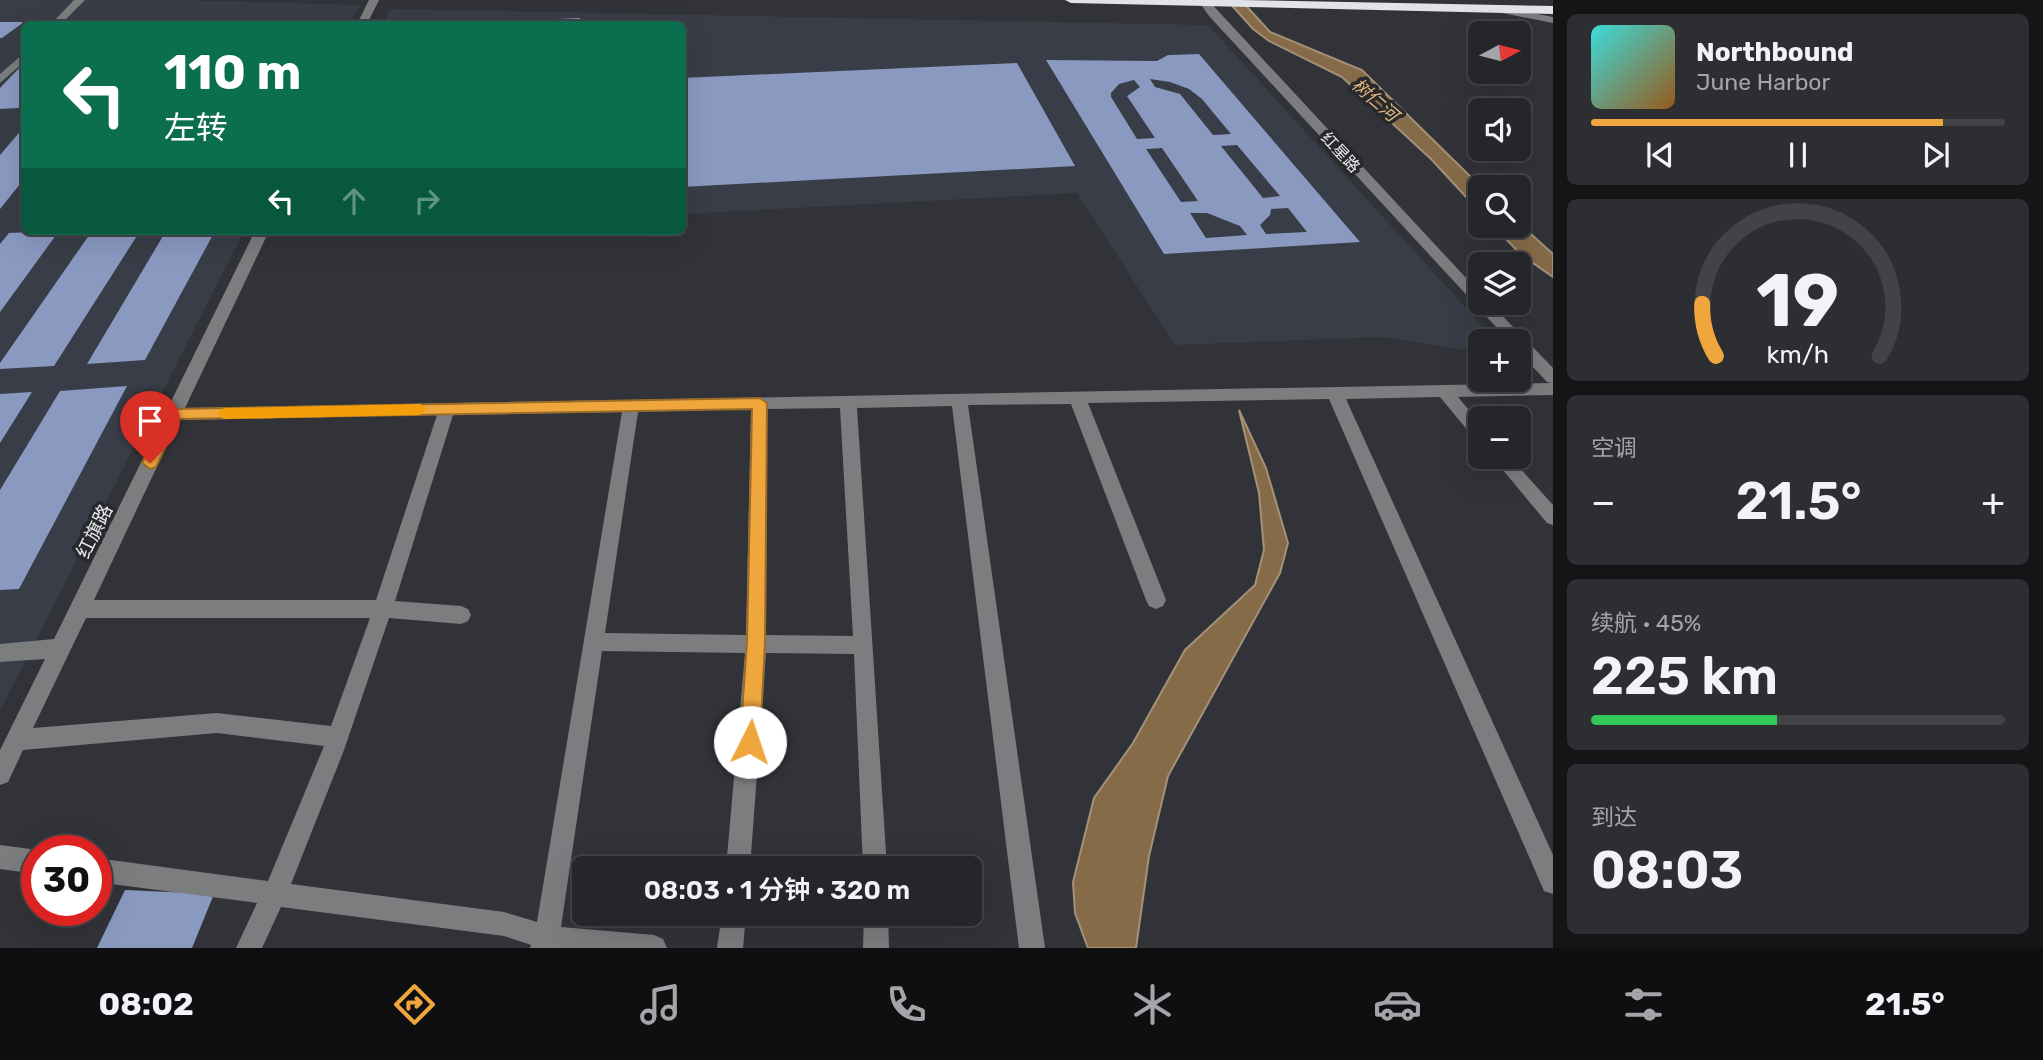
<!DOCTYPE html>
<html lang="zh">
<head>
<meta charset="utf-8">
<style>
  :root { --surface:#25262a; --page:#2d2e32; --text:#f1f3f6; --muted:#a3a5a8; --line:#424347; --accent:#efa73d }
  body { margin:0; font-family:Rubik,"Noto Sans SC",sans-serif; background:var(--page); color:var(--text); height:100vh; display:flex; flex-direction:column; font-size:26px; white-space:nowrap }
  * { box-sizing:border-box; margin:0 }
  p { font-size:23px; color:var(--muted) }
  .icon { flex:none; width:38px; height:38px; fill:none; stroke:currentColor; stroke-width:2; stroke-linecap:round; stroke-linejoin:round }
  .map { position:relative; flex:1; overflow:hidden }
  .panel { display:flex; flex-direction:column; gap:14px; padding:14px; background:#141517; width:490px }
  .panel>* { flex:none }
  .top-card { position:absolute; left:21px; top:21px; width:665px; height:214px; border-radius:10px; box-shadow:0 7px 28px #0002,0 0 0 2px var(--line); background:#0b6e4f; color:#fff; overflow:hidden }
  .needle { width:46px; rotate:83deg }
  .controls { position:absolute; left:1468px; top:21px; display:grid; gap:14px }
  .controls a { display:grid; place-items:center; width:63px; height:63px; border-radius:10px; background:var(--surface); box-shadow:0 7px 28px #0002,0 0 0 2px var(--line); font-size:35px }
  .speed { position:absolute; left:21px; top:835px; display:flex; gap:14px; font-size:35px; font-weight:700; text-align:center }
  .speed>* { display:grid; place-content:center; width:91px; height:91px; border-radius:50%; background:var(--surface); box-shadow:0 7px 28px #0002,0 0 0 2px var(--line); line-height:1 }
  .speed .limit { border:10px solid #d22; background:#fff; color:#111 }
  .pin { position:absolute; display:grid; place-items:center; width:60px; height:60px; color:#fff; margin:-72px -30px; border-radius:50% 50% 50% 0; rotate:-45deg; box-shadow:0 0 7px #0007 }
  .pin .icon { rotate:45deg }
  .me { position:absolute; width:77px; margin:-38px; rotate:4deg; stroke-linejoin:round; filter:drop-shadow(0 0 5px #0008) }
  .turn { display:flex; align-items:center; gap:24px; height:147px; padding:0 28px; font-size:32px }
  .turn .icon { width:91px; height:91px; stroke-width:2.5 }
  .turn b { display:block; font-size:49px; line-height:60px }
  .lanes { display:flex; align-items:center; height:66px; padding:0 28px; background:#0003; justify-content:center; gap:35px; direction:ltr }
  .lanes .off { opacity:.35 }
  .big { font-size:52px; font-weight:600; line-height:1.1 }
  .panel .widget { flex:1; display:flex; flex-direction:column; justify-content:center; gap:10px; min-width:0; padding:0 24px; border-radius:10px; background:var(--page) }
  .panel .dial { align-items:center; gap:0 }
  .dial svg { height:182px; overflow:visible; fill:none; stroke:var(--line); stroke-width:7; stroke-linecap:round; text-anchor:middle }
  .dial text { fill:var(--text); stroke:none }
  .song { display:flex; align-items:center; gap:21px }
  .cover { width:84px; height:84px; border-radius:10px; background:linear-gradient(135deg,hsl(180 70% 55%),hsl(30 70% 35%)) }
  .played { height:7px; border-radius:4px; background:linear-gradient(90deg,var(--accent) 85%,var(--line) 85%) }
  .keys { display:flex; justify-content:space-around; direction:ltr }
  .heat { display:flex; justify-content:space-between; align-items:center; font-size:38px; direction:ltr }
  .charge { height:10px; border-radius:5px; background:linear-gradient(90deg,#34c759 45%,var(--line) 0) }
  .trip { position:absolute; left:572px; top:856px; width:410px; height:70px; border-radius:10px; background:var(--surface); box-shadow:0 7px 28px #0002,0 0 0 2px var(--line); font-weight:600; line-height:70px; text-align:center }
  .tabs { display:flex; height:112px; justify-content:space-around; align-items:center; background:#0f0f11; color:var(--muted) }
  .tabs .icon { width:49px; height:49px }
  .tabs .current { color:var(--accent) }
  .tabs b { font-size:32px; color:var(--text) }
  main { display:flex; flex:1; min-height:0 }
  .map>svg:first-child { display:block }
  .built { fill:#393d47 }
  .water { fill:#866b48; stroke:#a39179; stroke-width:2 }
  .building { fill:#8999c0; fill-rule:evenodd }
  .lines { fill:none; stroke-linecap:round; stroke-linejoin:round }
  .minor { fill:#7c7d7f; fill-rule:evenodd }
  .highway { fill:#e1e3e9; fill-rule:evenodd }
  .route { fill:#efa73d; stroke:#9b6d28; stroke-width:2 }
  .slow { fill:#f59e0b }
  .labels { text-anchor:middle; stroke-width:7; stroke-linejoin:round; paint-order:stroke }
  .far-street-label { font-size:16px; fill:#e7e9eb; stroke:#28292d }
  .far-water-label { font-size:18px; font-style:italic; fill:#e5b87e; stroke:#28292d }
  .street-label { font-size:19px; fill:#e7e9eb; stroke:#28292d }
</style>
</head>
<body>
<main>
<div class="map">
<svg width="1553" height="948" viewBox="0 0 1553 948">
  <rect width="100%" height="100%" fill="#313338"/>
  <!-- built -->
  <path class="built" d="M 0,0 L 177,0 L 360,5 L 350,24 L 24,24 L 24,231 L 244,231 L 0,711 Z
    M 390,9 L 1208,25 L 1496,341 L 1480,341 L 1480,352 L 1382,337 L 1175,345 L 1077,193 L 683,214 L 682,24 L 383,24 Z"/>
  <!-- water -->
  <path class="water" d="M 1227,0 L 1241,0 L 1270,32 L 1362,70 L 1481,187 L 1480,212 L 1431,159 L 1342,77 L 1269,41 L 1253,29 Z
    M 1519,223 L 1553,254 L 1553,277 L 1520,254 L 1494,226 L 1519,226 Z
    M 1239,410 L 1266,468 L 1288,543 L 1280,573 L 1168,776 L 1149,856 L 1136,948 L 1088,948 L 1075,913 L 1073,882 L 1094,798 L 1133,743 L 1185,650 L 1255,585 L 1264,550 L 1259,493 Z"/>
  <!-- building -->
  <path class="building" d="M 580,18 L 580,24 L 490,24 L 491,22 Z
    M 0,22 L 24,22 L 2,38 L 0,38 Z
    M 1199,54 L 1360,242 L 1164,254 L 1046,60 L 1157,61 L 1168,55 ZM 1150,79 L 1170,82 L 1189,89 L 1202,99 L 1231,134 L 1213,135 L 1180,94 L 1155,87 ZM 1134,80 L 1140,87 L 1127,96 L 1155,138 L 1137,139 L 1111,97 L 1111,93 L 1119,84 ZM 1237,145 L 1280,196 L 1263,198 L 1221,146 ZM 1162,148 L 1198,201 L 1181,202 L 1146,149 ZM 1288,208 L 1307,232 L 1266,234 L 1260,225 L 1270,215 L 1271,209 ZM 1190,213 L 1207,213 L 1240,226 L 1247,235 L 1206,238 Z
    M 24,63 L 24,101 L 18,108 L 0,109 L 0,88 Z
    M 1017,63 L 1075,166 L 682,187 L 682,78 Z
    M 24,127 L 24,179 L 0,209 L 0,155 Z
    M 59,231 L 0,312 L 0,244 L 9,233 Z
    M 92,231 L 140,231 L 54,366 L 0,369 L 0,363 Z
    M 166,231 L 215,231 L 145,360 L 87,364 Z
    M 127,386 L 19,589 L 0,590 L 0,490 L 60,391 Z
    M 32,392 L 0,443 L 0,394 Z
    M 125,890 L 214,894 L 192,948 L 97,948 Z"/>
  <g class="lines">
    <!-- minor -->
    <path class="minor" d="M 74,0 L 85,0 L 61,24 L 51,24 Z
      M 369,0 L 379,0 L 367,24 L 357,24 Z
      M 1198,0 L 1208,0 L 1480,293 L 1480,303 L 1490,303 L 1553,368 L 1553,395 L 1458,397 L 1480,423 L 1480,440 L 1474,438 L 1440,397 L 1346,399 L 1553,855 L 1553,894 L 1544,891 L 1329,399 L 1088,403 L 1166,600 L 1163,606 L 1156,609 L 1149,606 L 1146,600 L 1071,404 L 968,405 L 1045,948 L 1019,948 L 952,406 L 857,408 L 887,868 L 863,868 L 854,654 L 766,653 L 750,868 L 726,868 L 745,653 L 602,651 L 561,927 L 654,935 L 663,939 L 667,948 L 530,948 L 531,945 L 504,936 L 281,907 L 262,948 L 236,948 L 257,903 L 96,882 L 96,858 L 268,881 L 324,746 L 217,733 L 23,750 L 8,782 L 0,785 L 0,750 L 45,659 L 0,662 L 0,644 L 54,639 L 255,231 L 269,231 L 185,408 L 1552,383 L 1547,382 L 1519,352 L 1519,341 L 1509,341 L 1209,16 ZM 840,408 L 853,636 L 766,635 L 767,409 ZM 751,409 L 746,635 L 605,633 L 638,412 ZM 622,412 L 537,922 L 504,912 L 291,884 L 344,750 L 389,618 L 461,624 L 468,621 L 471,615 L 468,609 L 461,606 L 395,601 L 453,415 ZM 437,415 L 376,600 L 94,600 L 179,420 ZM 86,618 L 370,618 L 331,726 L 217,713 L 33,728 Z
      M 1495,6 L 1553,17 L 1553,23 L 1492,11 L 1490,9 Z
      M 24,53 L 24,62 L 0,83 L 0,74 Z
      M 1492,457 L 1510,457 L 1553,505 L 1553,525 L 1547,523 Z
      M 0,845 L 38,850 L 37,874 L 0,869 Z
      M 722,914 L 746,914 L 743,948 L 717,948 Z
      M 864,914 L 888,914 L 889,948 L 863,948 Z"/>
    <!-- highway -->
    <path class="highway" d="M 1065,0 L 1240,0 L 1553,6 L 1553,14 L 1071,3 Z"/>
  </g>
  <!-- route -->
  <path class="route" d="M 760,398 L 767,403 L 765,642 L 760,742 L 757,749 L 750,752 L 743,749 L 740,742 L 747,642 L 752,409 L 179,419 L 156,467 L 150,469 L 142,463 L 168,410 L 174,409 Z"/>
  <!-- slow -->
  <path class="slow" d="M 420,404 L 427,409 L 420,415 L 224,419 L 216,413 L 224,408 Z"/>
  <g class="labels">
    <!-- far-street labels -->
    <g class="far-street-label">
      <text transform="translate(1341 152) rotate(47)" y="6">红星路</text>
    </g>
    <!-- far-water labels -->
    <g class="far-water-label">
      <text transform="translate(1375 100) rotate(41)" y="6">树仁河</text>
    </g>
    <!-- street labels -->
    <g class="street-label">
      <text transform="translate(94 531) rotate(-64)" y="7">红旗路</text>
    </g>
  </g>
</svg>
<div class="controls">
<a><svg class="needle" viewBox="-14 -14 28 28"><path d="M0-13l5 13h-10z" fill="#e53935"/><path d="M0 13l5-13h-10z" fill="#a3a5a8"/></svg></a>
<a><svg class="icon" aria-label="sound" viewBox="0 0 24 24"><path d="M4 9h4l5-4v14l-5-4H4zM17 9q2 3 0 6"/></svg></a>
<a><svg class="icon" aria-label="search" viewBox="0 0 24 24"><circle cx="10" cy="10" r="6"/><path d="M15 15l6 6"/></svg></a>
<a><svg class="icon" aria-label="layers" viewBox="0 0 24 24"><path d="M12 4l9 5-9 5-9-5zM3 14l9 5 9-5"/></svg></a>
<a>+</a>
<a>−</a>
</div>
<div class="speed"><div class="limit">30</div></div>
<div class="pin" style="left:150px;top:463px;background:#d93025"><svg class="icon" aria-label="arrive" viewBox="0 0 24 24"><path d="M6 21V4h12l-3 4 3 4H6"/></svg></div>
<svg class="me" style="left:750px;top:742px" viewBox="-20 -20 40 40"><circle r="19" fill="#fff"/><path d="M0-13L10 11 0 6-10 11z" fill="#efa73d"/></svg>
<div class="trip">08:03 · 1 分钟 · 320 m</div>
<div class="top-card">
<div class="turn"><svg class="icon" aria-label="left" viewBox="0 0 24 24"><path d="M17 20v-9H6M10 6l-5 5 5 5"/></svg><div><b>110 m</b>左转</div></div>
<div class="lanes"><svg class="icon" aria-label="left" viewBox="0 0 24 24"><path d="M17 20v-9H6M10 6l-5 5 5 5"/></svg><svg class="icon off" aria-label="ahead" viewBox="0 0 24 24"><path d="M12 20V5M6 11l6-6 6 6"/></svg><svg class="icon off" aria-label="right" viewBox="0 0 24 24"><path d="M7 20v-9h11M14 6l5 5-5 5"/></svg></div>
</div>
</div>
<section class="panel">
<div class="widget">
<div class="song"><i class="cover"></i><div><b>Northbound</b><p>June Harbor</p></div></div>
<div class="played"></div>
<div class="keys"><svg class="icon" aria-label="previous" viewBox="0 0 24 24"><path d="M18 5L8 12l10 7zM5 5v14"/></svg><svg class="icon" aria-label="pause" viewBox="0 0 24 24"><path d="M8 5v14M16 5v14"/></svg><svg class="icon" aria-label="next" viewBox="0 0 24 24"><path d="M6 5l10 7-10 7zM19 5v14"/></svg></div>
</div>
<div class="widget dial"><svg viewBox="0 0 100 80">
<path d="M14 69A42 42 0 1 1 86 69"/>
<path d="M14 69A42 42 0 0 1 8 46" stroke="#efa73d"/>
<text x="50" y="56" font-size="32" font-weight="700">19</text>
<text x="50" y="72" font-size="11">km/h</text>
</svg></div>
<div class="widget"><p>空调</p>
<div class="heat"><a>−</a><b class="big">21.5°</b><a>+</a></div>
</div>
<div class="widget"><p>续航 · 45%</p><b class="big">225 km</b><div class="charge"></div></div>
<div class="widget"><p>到达</p><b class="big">08:03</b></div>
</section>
</main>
<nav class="tabs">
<b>08:02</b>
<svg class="icon current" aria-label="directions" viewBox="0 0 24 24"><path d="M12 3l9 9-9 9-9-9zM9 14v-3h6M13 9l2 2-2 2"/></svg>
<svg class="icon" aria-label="music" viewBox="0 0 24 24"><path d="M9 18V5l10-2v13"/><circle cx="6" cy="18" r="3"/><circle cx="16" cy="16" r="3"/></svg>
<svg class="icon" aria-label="phone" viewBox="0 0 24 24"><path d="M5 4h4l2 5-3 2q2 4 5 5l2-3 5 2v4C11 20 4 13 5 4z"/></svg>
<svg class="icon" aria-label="climate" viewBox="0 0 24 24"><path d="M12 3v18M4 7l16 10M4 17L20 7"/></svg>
<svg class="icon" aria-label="car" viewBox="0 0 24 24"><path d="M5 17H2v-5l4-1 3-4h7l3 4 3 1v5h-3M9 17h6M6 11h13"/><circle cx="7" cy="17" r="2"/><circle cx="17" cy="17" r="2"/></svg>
<svg class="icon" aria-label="filters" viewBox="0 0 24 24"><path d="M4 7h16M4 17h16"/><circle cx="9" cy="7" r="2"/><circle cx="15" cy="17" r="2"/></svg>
<b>21.5°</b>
</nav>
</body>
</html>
